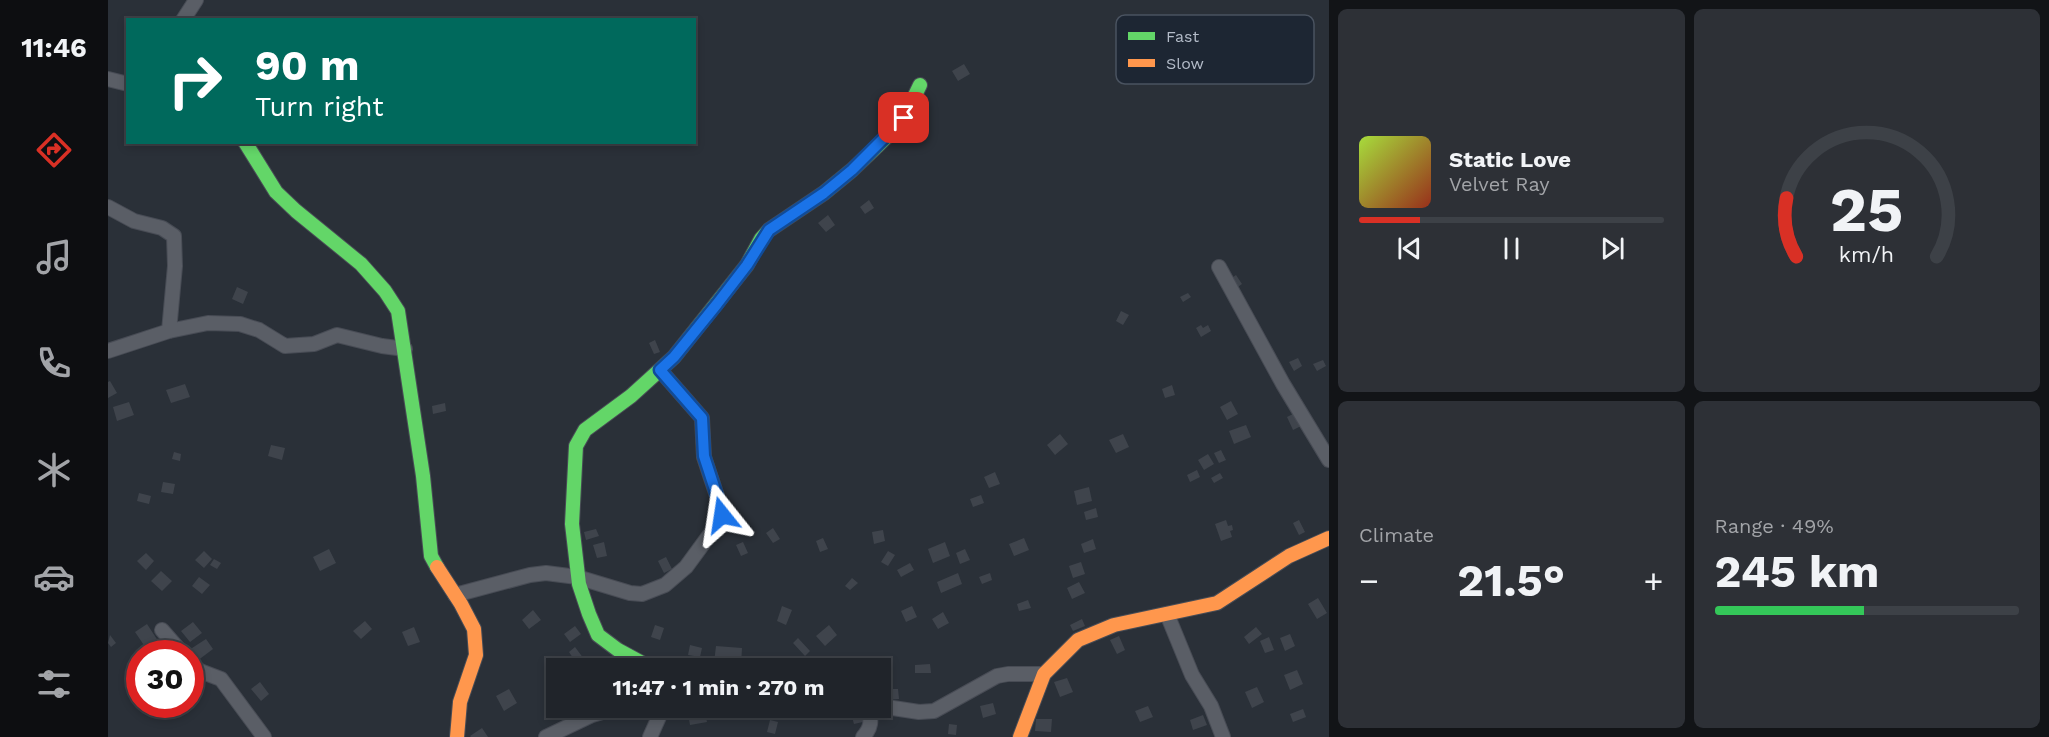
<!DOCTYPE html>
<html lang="en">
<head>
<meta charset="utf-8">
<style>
  :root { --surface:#20242a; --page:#2d3036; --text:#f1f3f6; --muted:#a2a4a8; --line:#3d4147; --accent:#d93025 }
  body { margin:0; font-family:"Work Sans",sans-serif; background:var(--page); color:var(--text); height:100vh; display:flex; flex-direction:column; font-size:22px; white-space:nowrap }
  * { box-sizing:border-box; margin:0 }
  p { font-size:20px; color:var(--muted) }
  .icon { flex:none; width:33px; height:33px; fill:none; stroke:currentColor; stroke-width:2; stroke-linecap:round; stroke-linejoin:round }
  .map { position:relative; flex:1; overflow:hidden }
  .panel { display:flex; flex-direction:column; gap:9px; padding:9px; background:#121417; width:720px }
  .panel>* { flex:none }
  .hud { position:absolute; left:18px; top:18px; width:570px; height:126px; border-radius:0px; box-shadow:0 3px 9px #0003,0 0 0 2px var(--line); background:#00695c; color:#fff; overflow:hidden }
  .speed { position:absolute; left:18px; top:640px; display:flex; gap:12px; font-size:30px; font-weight:700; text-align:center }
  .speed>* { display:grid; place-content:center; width:78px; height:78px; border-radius:50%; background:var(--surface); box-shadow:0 3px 9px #0003,0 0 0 2px var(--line); line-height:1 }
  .speed .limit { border:9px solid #d22; background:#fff; color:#111 }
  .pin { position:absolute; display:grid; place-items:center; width:51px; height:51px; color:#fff; margin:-26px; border-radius:12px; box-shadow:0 3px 9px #0006 }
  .me { position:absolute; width:66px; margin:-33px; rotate:345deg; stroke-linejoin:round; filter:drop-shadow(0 0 4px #0008) }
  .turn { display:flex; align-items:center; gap:21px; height:126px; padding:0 30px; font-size:27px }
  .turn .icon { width:78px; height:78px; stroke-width:2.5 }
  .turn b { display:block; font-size:42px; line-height:51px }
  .big { font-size:45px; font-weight:700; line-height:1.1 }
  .panel .card { flex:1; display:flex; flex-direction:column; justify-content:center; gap:9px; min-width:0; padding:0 21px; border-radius:9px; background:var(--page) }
  .panel .dial { align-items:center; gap:0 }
  .dial svg { height:156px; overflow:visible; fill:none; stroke:var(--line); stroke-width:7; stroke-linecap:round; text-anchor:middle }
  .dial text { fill:var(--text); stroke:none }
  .song { display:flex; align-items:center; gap:18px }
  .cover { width:72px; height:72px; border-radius:9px; background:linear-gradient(135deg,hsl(80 70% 55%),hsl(10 70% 35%)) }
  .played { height:6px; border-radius:3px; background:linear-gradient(90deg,var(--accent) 20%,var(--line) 20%) }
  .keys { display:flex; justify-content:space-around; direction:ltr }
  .heat { display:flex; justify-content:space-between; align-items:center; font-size:33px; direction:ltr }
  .charge { height:9px; border-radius:4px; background:linear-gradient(90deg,#34c759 49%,var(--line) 0) }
  .panel .tiles { flex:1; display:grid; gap:9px; grid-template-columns:repeat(2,1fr) }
  .trip { position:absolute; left:438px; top:658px; width:345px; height:60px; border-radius:0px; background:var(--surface); box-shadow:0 3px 9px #0003,0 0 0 2px var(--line); font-weight:700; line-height:60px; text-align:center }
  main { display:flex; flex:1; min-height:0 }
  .menu { display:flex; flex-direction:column; width:108px; justify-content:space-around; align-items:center; background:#0d0e11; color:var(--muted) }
  .menu .icon { width:42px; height:42px }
  .menu .on { color:var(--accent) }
  .menu b { font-size:27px; color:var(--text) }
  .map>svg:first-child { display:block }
  .building { fill:#3f444c }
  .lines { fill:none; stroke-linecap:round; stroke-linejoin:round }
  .street-casing { stroke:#484c55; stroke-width:16 }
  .fast-casing { stroke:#484c55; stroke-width:16 }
  .slow-casing { stroke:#484c55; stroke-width:16 }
  .street { stroke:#5a5e66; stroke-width:14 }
  .fast { stroke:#63d668; stroke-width:14 }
  .slow { stroke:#ff974d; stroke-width:14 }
  .route-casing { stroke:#114b97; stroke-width:15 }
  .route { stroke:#1a73e8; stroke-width:10 }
  .key { fill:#1d2633; stroke:#4a5360; stroke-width:1.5 }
  .key-label { font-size:16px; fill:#b4bcc9 }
</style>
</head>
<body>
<main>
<nav class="menu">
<b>11:46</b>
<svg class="icon on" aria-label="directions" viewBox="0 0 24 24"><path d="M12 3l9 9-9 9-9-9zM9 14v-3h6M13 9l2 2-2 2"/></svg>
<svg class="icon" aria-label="music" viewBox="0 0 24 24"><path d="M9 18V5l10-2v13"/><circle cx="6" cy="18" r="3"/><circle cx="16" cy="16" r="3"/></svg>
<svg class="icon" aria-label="phone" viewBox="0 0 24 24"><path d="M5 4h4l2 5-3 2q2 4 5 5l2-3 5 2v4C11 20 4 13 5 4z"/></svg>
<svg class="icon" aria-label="climate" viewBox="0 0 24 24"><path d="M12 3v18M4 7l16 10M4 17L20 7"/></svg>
<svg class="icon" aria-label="car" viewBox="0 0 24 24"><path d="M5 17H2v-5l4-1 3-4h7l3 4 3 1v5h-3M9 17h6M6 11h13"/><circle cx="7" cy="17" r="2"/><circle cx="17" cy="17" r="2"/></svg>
<svg class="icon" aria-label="filters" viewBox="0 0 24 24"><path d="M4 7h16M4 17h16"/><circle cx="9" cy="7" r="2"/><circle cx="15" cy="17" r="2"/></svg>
</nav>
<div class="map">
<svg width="1221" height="737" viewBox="0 0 1221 737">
  <rect width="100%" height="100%" fill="#2a3038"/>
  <!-- building -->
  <path class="building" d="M 856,64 L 862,74 L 850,81 L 844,71 Z
    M 761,200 L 766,208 L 757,214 L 752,207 Z
    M 720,215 L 727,225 L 718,232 L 710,223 Z
    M 1128,275 L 1134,284 L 1127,289 L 1121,280 Z
    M 129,287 L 140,292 L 135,304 L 124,299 Z
    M 1080,293 L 1083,297 L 1075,302 L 1072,297 Z
    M 1013,311 L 1021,315 L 1015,325 L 1008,321 Z
    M 1093,325 L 1095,328 L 1100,325 L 1103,331 L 1093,337 L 1088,328 Z
    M 547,340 L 552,352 L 546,354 L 541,343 Z
    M 1190,358 L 1194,366 L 1186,371 L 1181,362 Z
    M 1215,360 L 1218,366 L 1209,371 L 1205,364 Z
    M 2,381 L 9,393 L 0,398 L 0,382 Z
    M 77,384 L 82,397 L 63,403 L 58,390 Z
    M 1064,385 L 1067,395 L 1057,398 L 1054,389 Z
    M 1123,401 L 1130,414 L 1119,420 L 1112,407 Z
    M 21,402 L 26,415 L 9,421 L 5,407 Z
    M 337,403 L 338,411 L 325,414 L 324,406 Z
    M 1187,413 L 1193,426 L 1185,430 L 1179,417 Z
    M 1138,425 L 1143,437 L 1126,444 L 1121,431 Z
    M 952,434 L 960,444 L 947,455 L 939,445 Z
    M 1015,434 L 1021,447 L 1008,453 L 1001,440 Z
    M 163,445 L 177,448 L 174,460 L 160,456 Z
    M 1113,450 L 1118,460 L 1111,463 L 1106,453 Z
    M 66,452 L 73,454 L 72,461 L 64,459 Z
    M 1100,454 L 1106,464 L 1096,470 L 1090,460 Z
    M 1089,470 L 1092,477 L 1082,482 L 1079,475 Z
    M 887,472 L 892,484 L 881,488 L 876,477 Z
    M 1112,473 L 1115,478 L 1106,483 L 1103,478 Z
    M 55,482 L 67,484 L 65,494 L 53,492 Z
    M 981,487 L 984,501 L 969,505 L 966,491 Z
    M 31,493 L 43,496 L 41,504 L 29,501 Z
    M 873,495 L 876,503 L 865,507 L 862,499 Z
    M 988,508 L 990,517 L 978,520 L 976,512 Z
    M 1118,520 L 1120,526 L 1124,525 L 1125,530 L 1122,531 L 1124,537 L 1113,541 L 1107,524 Z
    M 1191,520 L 1197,532 L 1191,535 L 1185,523 Z
    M 665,528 L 672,539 L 665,543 L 658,533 Z
    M 488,529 L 491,536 L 478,540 L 476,532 Z
    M 775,530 L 777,541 L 766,544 L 764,532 Z
    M 715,538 L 720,549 L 712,552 L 708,541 Z
    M 916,538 L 921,550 L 906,556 L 901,544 Z
    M 985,539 L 988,549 L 976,553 L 973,544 Z
    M 496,542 L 499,556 L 489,558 L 485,545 Z
    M 635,542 L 640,553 L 633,556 L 628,545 Z
    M 837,542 L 842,556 L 825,563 L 820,549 Z
    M 221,549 L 228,563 L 212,571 L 205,557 Z
    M 857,549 L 862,560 L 852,564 L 848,553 Z
    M 96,551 L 104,559 L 96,568 L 87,560 Z
    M 780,551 L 787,555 L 780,566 L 773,562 Z
    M 38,553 L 46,561 L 38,570 L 29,561 Z
    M 558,557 L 564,569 L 556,573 L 550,561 Z
    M 106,559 L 113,563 L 109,569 L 102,565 Z
    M 973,562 L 977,574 L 965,578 L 961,566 Z
    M 802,563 L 806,570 L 793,577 L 789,570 Z
    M 53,571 L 64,581 L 54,591 L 43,581 Z
    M 850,573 L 854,584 L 833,593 L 829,582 Z
    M 882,573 L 884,580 L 874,584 L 871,577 Z
    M 91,577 L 102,585 L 94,594 L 84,586 Z
    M 744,578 L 750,583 L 742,590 L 737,586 Z
    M 971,582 L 977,593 L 964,599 L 959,588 Z
    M 1210,598 L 1219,613 L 1209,619 L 1200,604 Z
    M 920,600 L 923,608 L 911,611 L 909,604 Z
    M 674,606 L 684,610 L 678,625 L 669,621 Z
    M 804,606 L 809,617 L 798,622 L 793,611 Z
    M 425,610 L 433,620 L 421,629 L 414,620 Z
    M 835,612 L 841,623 L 830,629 L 824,619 Z
    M 974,619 L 977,626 L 965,631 L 962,625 Z
    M 257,621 L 264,629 L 253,639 L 245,631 Z
    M 85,622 L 94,633 L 82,642 L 73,631 Z
    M 39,624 L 54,647 L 42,654 L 27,632 Z
    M 547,625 L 556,628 L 552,640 L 543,637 Z
    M 721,625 L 729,635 L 717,646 L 708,636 Z
    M 467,626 L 473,634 L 462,642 L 456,634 Z
    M 306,627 L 312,642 L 300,646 L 294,632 Z
    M 1148,627 L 1154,634 L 1141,644 L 1136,637 Z
    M 1182,634 L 1187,646 L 1177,651 L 1172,638 Z
    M 2,635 L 8,643 L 3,647 L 0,643 Z
    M 1011,636 L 1017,650 L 1009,654 L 1002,640 Z
    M 1161,637 L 1166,650 L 1157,653 L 1152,641 Z
    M 690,638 L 702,651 L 697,656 L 685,643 Z
    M 98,639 L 105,649 L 89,661 L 81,650 Z
    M 582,645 L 594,648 L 592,657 L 580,655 Z
    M 608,646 L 634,648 L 633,665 L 606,663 Z
    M 467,647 L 476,659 L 469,664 L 461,652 Z
    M 715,662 L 720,669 L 707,669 Z
    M 822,664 L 823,673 L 807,673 L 807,665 Z
    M 1189,670 L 1195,684 L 1182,690 L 1176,675 Z
    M 959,678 L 965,692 L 952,697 L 946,682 Z
    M 152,682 L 161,694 L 153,701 L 143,689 Z
    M 1149,687 L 1156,702 L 1144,708 L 1137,692 Z
    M 401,689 L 409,703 L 396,711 L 388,696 Z
    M 777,689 L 790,689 L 791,699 L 778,700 Z
    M 885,703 L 888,714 L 875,718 L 872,706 Z
    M 1040,706 L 1045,717 L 1032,722 L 1027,711 Z
    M 579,708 L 596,708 L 599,722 L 582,725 Z
    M 756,708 L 759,721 L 746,724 L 742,710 Z
    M 1195,709 L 1198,717 L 1185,722 L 1182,714 Z
    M 1095,715 L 1099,725 L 1085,730 L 1082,720 Z
    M 928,719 L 944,719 L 943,732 L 927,731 Z
    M 662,720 L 670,722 L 667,734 L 659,732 Z
    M 841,724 L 849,725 L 848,735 L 840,734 Z
    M 374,728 L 380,737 L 363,737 L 362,736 Z"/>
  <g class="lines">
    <!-- street casing -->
    <g class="street-casing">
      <path id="street" d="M 75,20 L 88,0
        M 0,79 L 20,84
        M 0,207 L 26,221 L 54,228 L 66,236 L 67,266 L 61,331
        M 1111,267 L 1175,384 L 1221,460
        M 0,351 L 61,331 L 100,323 L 132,324 L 151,330 L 177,346 L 206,344 L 229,335 L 274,346 L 297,349
        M 347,595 L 422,575 L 438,573 L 469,577 L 522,593 L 534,594 L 557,585 L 578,567 L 611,522 L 613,508 L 596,457 L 594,418 L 552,370
        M 1059,614 L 1084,675 L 1103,706 L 1115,737
        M 54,630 L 75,654
        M 82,663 L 92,671 L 113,679 L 156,737
        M 772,706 L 811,712 L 826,711 L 889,676 L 900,674 L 936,674
        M 438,737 L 484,715 L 508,708
        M 542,737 L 555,708
        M 755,737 C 764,727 763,721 761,708"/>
    </g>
    <!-- fast casing -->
    <g class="fast-casing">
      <path id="fast" d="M 137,142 L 168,192 L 188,211 L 253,264 L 277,291 L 290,311 L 315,476 L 323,556 L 329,567
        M 545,669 L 510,650 L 490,635 L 481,614 L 471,584 L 464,524 L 468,446 L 477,430 L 523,396 L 566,357 L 639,265 L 653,239 L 661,230 L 716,193 L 744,170 L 785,131 L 796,118 L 812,85"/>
    </g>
    <!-- slow casing -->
    <g class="slow-casing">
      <path id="slow" d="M 329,567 L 353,604 L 366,629 L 368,655 L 352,702 L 349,737
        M 912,737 L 936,674 L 970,640 L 1006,625 L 1109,603 L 1181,556 L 1221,538"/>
    </g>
    <!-- street -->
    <use href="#street" class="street"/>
    <!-- fast -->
    <use href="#fast" class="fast"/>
    <!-- slow -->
    <use href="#slow" class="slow"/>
  </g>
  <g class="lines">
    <!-- route casing -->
    <g class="route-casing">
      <path id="route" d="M 614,515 L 613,508 L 596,456 L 594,418 L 552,370 L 566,357 L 609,304 L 639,265 L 661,230 L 716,193 L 744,170 L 796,118"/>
    </g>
    <!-- route -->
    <use href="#route" class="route"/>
  </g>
  <!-- legend -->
  <rect x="1008" y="15" width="198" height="69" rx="9" class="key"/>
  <rect x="1020" y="32" width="27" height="8" fill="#63d668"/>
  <rect x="1020" y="59" width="27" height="8" fill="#ff974d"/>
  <g class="key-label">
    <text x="1058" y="42">Fast</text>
    <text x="1058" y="69">Slow</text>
  </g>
</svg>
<div class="speed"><div class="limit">30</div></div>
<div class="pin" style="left:796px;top:118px;background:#d93025"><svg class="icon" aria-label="arrive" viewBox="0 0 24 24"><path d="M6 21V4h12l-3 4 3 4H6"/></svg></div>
<svg class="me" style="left:614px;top:515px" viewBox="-20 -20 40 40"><path d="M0-17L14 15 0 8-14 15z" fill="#1a73e8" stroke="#fff" stroke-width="4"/></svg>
<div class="trip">11:47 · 1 min · 270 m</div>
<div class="hud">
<div class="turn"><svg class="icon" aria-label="right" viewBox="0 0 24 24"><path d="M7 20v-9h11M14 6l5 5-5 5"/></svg><div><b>90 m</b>Turn right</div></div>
</div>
</div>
<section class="panel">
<div class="tiles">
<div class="card">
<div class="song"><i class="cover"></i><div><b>Static Love</b><p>Velvet Ray</p></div></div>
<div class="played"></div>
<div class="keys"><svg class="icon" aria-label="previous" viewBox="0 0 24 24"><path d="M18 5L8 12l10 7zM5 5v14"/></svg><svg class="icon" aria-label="pause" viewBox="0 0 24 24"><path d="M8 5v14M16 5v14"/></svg><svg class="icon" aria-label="next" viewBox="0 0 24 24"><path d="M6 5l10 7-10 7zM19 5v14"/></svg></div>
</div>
<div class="card dial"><svg viewBox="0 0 100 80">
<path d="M14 69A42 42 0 1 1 86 69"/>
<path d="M14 69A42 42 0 0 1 9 39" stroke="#d93025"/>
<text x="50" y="56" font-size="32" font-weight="700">25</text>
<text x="50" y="72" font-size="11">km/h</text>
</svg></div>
<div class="card"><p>Climate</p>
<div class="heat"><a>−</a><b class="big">21.5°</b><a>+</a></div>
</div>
<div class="card"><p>Range · 49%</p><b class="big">245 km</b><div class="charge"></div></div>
</div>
</section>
</main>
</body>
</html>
